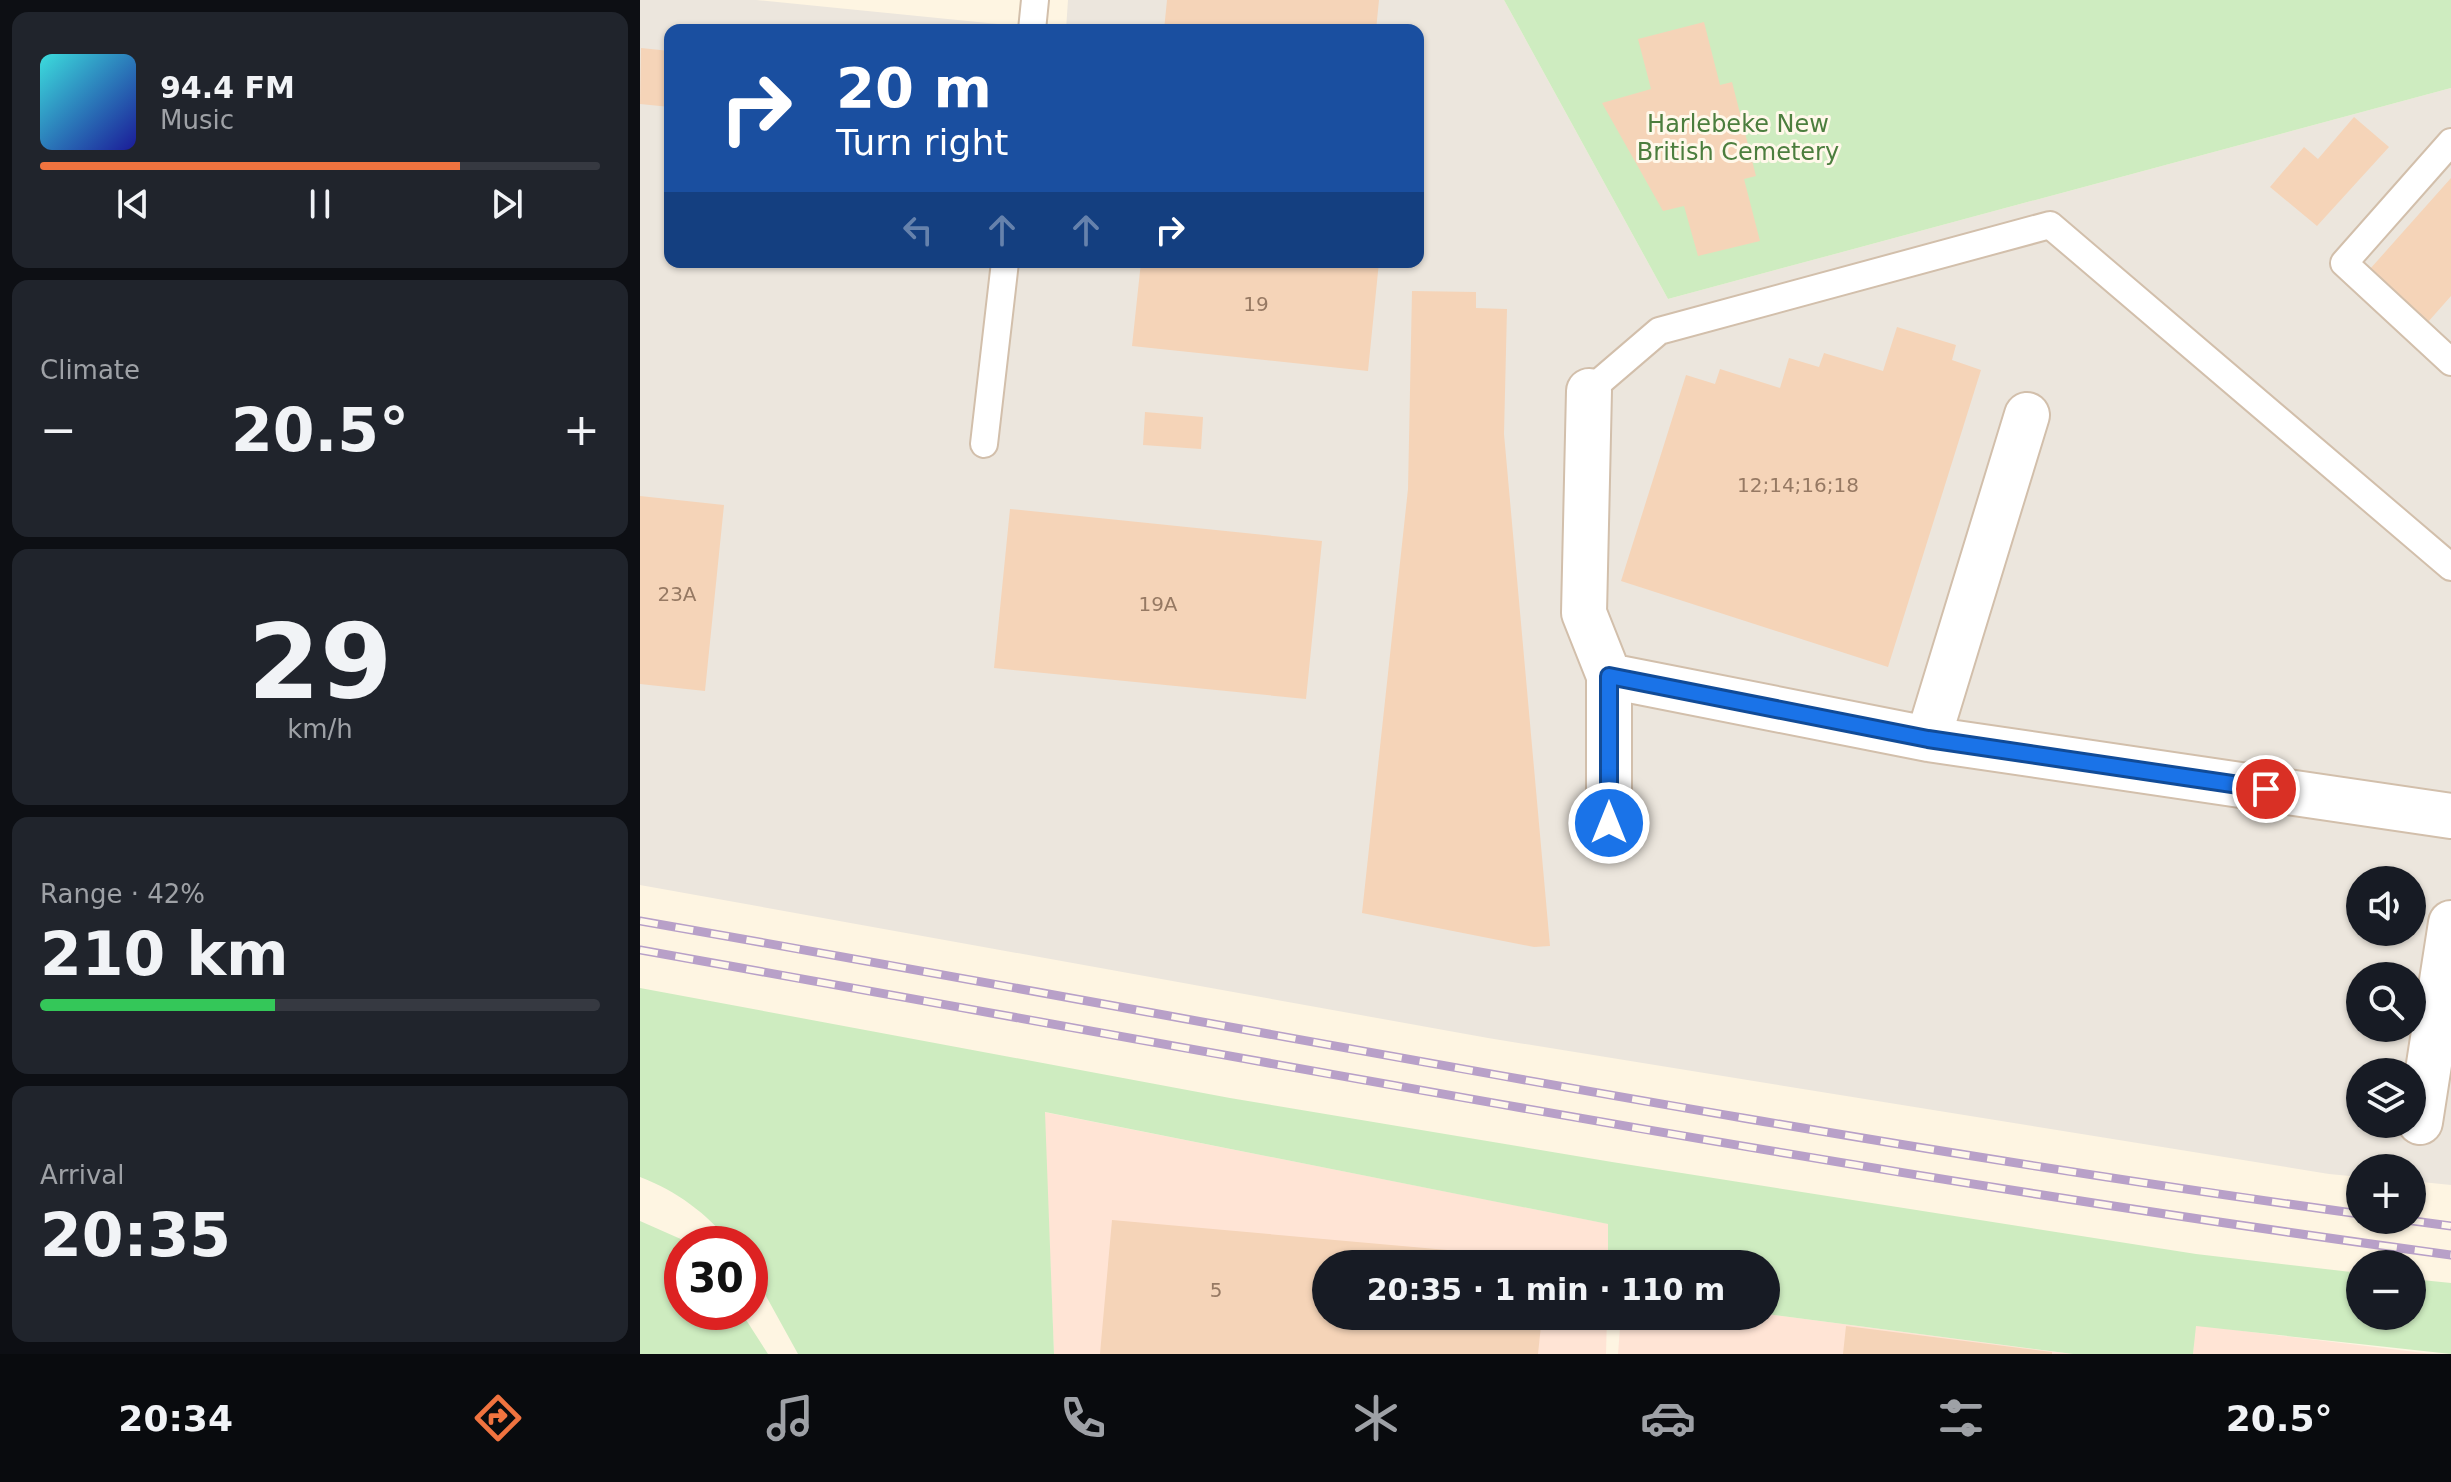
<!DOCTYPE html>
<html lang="en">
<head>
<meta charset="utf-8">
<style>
  :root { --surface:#171b24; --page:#20242c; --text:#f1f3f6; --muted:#9ea1a6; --line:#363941; --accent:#f0733f }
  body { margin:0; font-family:"DejaVu Sans",sans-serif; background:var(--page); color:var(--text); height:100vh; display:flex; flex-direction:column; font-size:30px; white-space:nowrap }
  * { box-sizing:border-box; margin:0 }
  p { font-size:26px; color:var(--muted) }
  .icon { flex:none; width:44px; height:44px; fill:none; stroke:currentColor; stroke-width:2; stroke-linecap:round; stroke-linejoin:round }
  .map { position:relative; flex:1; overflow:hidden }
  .panel { display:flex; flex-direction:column; gap:12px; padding:12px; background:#0d0f14; width:640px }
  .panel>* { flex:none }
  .hud { position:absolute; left:24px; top:24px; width:760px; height:244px; border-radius:16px; box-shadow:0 2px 6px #0004; background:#1a4fa0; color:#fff; overflow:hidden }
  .fabs { position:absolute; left:1706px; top:866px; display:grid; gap:16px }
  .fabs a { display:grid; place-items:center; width:80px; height:80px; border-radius:50%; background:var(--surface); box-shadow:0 2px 6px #0004; font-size:40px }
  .speed { position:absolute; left:24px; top:1226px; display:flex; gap:16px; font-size:40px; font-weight:700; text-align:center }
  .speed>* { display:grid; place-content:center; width:104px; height:104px; border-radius:50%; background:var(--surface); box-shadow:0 2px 6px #0004; line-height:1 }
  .speed .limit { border:12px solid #d22; background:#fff; color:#111 }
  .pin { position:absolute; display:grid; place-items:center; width:68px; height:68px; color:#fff; margin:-34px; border:4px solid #fff; border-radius:50%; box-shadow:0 2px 8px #0007 }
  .me { position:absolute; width:88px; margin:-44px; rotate:0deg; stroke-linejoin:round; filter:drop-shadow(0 0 6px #0008) }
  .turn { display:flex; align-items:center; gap:28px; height:168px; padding:0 40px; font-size:36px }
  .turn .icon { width:104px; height:104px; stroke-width:2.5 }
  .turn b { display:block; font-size:56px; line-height:68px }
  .lanes { display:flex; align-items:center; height:76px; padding:0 40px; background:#0003; justify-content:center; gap:40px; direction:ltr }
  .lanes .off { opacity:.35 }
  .big { font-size:60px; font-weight:600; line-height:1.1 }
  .panel .tile { flex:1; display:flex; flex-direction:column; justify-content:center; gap:12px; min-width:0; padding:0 28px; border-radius:16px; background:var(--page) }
  .panel .dial { align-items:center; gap:0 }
  .dial b { font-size:104px; line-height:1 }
  .song { display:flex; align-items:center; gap:24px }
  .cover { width:96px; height:96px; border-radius:12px; background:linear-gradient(135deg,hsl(180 70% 55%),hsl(240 70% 35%)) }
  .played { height:8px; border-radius:4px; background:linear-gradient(90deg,var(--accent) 75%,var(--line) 75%) }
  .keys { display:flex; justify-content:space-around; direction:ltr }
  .heat { display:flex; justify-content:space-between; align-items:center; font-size:44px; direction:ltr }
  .charge { height:12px; border-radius:6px; background:linear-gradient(90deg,#34c759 42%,var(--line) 0) }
  .trip { position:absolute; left:672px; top:1250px; width:468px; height:80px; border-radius:40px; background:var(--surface); box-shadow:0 2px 6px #0004; font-weight:600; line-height:80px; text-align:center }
  .menu { display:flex; height:128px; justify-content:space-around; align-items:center; background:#090b0e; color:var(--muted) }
  .menu .icon { width:56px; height:56px }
  .menu .active { color:var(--accent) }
  .menu b { font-size:36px; color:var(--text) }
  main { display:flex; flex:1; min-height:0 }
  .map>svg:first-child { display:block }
  .commercial { fill:#ffe4d5 }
  .industrial { fill:#ece6dd; fill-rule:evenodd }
  .green { fill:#ceecc0 }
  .building { fill:#f5d4b8 }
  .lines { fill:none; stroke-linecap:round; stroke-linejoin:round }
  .lane-casing { stroke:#d2bfab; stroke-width:30 }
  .street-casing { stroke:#d2bfab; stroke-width:48 }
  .lane { stroke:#fff; stroke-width:26 }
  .street { stroke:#fff; stroke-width:44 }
  .rail-casing { stroke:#b8a0c8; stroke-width:9 }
  .rail { stroke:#fff8ea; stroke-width:6; stroke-dasharray:18; stroke-linecap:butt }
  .route-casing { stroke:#114b97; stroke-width:20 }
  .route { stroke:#1a73e8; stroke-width:14 }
  .labels { text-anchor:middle; stroke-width:6; stroke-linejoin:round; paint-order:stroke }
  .number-label { font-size:20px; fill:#967963 }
  .park-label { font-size:24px; fill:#4c7e3e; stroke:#fff8ea }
</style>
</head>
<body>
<main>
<section class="panel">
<div class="tile">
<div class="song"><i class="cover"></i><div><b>94.4 FM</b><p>Music</p></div></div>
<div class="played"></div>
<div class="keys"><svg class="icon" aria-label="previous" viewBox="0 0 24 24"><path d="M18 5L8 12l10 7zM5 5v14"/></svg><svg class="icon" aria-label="pause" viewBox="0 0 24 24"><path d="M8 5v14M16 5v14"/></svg><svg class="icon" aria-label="next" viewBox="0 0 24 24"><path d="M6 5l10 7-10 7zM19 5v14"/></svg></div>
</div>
<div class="tile"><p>Climate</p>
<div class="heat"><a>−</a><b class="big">20.5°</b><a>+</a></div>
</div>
<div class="tile dial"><b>29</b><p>km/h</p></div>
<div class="tile"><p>Range · 42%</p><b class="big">210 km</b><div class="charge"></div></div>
<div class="tile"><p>Arrival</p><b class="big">20:35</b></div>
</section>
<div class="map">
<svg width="1811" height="1354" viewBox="0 0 1811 1354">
  <rect width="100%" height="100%" fill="#fef5e2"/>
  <!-- commercial -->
  <path class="commercial" d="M 404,1112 L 969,1224 L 968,1264 L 686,1264 L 686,1316 L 967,1316 L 966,1354 L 414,1354 Z
    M 1126,1314 L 1433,1354 L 978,1354 L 981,1316 Z
    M 1555,1325 L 1792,1354 L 1553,1354 Z"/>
  <!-- industrial -->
  <path class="industrial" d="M 0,0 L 116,0 L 417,30 L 30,30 L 30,262 L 778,262 L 778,30 L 426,30 L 428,0 L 864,0 L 1028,299 L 1811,88 L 1811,1185 L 1772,1181 L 1772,1168 L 1720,1168 L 1720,1177 L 1689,1174 L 848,1038 L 0,885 ZM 1720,880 L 1772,880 L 1772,932 L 1720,932 ZM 1720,976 L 1772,976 L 1772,1028 L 1720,1028 ZM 1720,1072 L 1772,1072 L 1772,1124 L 1720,1124 Z"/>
  <!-- green -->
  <path class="green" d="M 864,0 L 1811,0 L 1811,88 L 1028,299 Z
    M 0,988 L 590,1098 L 972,1162 L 1556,1254 L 1720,1273 L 1720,1316 L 1772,1316 L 1772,1279 L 1811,1283 L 1811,1354 L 1556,1326 L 1553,1354 L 1433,1354 L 1126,1314 L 1126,1264 L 968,1264 L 968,1224 L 405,1112 L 414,1354 L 158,1354 L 110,1267 L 110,1244 L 92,1244 C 66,1213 37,1191 0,1177 Z
    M 0,1221 L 52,1244 L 42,1244 L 42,1312 L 101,1312 L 128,1354 L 0,1354 Z"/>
  <!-- building -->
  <path class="building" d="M 527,0 L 739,0 L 736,30 L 524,30 Z
    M 1064,22 L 1080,85 L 1092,82 L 1116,176 L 1104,179 L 1120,241 L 1058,256 L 1044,206 L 1023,211 L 962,103 L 1011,89 L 998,39 Z
    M 1,48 L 30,51 L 30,107 L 0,104 Z
    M 1714,117 L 1749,147 L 1677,226 L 1630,187 L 1664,147 L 1678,159 Z
    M 1811,178 L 1811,296 L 1788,322 L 1730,269 Z
    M 501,262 L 739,262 L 728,371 L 492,346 Z
    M 772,291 L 836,292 L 836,308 L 867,309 L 864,434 L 910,946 L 894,947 L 722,913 L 768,489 Z
    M 1257,327 L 1316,345 L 1312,360 L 1341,370 L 1248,667 L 981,581 L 1046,375 L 1075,384 L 1080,369 L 1140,388 L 1149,358 L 1179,367 L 1184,353 L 1243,371 Z
    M 505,412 L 563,417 L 561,449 L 503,445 Z
    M 0,496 L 84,505 L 65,691 L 0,684 Z
    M 370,509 L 682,541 L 666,699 L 354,668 Z
    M 472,1220 L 907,1259 L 906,1264 L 686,1264 L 686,1316 L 902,1316 L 898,1354 L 460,1354 Z
    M 1206,1326 L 1412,1352 L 1412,1354 L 1203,1354 Z"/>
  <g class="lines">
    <!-- lane casing -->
    <g class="lane-casing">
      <path id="lane" d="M 392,30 L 395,0
        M 1811,142 L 1704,263 L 1811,362
        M 949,391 L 1019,331 L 1410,225 L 1811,567
        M 344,444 L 365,262"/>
    </g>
    <!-- street casing -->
    <g class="street-casing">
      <path id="street" d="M 949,391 L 944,613 L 969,676 L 969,823
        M 969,676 L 1288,739 L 1811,816
        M 1288,739 L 1387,415
        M 1780,1122 L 1811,923"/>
    </g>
    <!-- lane -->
    <use href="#lane" class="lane"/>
    <!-- street -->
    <use href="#street" class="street"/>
    <!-- rail casing -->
    <g class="rail-casing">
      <path id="rail" d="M 0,921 C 573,1021 1144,1135 1720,1214
        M 0,950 C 603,1057 1204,1173 1811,1255
        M 1766,1220 L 1811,1226"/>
    </g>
    <!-- rail -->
    <use href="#rail" class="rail"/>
  </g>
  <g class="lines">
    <!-- route casing -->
    <g class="route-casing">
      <path id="route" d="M 969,823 L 969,676 L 1288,739 L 1626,789"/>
    </g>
    <!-- route -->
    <use href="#route" class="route"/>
  </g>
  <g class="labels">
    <!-- number labels -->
    <g class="number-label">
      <text x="616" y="311">19</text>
      <text x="1158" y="492">12;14;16;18</text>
      <text x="37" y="601">23A</text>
      <text x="518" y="611">19A</text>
      <text x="576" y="1297">5</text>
    </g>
    <!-- park labels -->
    <g class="park-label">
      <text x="1098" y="132">Harlebeke New<tspan x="1098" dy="28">British Cemetery</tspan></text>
    </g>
  </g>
</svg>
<div class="fabs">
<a><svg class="icon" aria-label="sound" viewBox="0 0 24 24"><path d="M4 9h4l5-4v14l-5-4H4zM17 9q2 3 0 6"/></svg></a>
<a><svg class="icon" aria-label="search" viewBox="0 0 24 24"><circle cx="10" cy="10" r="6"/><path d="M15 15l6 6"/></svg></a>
<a><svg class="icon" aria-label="layers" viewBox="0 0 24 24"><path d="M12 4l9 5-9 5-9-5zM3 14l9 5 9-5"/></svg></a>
<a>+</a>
<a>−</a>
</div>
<div class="speed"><div class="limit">30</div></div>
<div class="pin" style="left:1626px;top:789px;background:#d93025"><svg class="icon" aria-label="arrive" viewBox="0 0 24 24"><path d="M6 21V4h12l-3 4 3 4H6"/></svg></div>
<svg class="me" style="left:969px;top:823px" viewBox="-20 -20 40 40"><circle r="17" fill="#1a73e8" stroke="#fff" stroke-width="3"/><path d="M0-11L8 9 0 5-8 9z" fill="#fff"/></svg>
<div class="trip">20:35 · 1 min · 110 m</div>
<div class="hud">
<div class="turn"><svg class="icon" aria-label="right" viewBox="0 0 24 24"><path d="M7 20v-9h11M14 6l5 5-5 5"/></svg><div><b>20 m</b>Turn right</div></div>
<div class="lanes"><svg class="icon off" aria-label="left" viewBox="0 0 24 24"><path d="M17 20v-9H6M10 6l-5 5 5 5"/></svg><svg class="icon off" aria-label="ahead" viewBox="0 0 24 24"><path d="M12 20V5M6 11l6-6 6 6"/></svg><svg class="icon off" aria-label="ahead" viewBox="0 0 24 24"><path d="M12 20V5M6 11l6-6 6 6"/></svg><svg class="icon" aria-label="right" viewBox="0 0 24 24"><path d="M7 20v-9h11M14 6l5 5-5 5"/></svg></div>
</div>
</div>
</main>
<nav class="menu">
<b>20:34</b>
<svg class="icon active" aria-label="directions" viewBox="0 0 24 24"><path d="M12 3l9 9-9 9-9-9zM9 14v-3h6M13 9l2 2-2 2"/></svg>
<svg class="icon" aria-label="music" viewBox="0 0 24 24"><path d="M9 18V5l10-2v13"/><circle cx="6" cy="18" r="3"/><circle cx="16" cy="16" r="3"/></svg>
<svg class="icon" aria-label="phone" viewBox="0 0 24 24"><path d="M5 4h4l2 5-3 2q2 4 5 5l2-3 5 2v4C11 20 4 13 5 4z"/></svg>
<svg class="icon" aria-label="climate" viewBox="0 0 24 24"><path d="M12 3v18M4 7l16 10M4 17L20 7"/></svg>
<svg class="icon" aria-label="car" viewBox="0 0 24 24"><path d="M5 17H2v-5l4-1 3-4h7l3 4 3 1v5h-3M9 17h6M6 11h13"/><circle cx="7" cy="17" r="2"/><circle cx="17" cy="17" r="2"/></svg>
<svg class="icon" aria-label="filters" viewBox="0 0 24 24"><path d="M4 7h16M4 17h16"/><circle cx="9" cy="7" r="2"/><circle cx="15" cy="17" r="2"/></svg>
<b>20.5°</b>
</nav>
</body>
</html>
